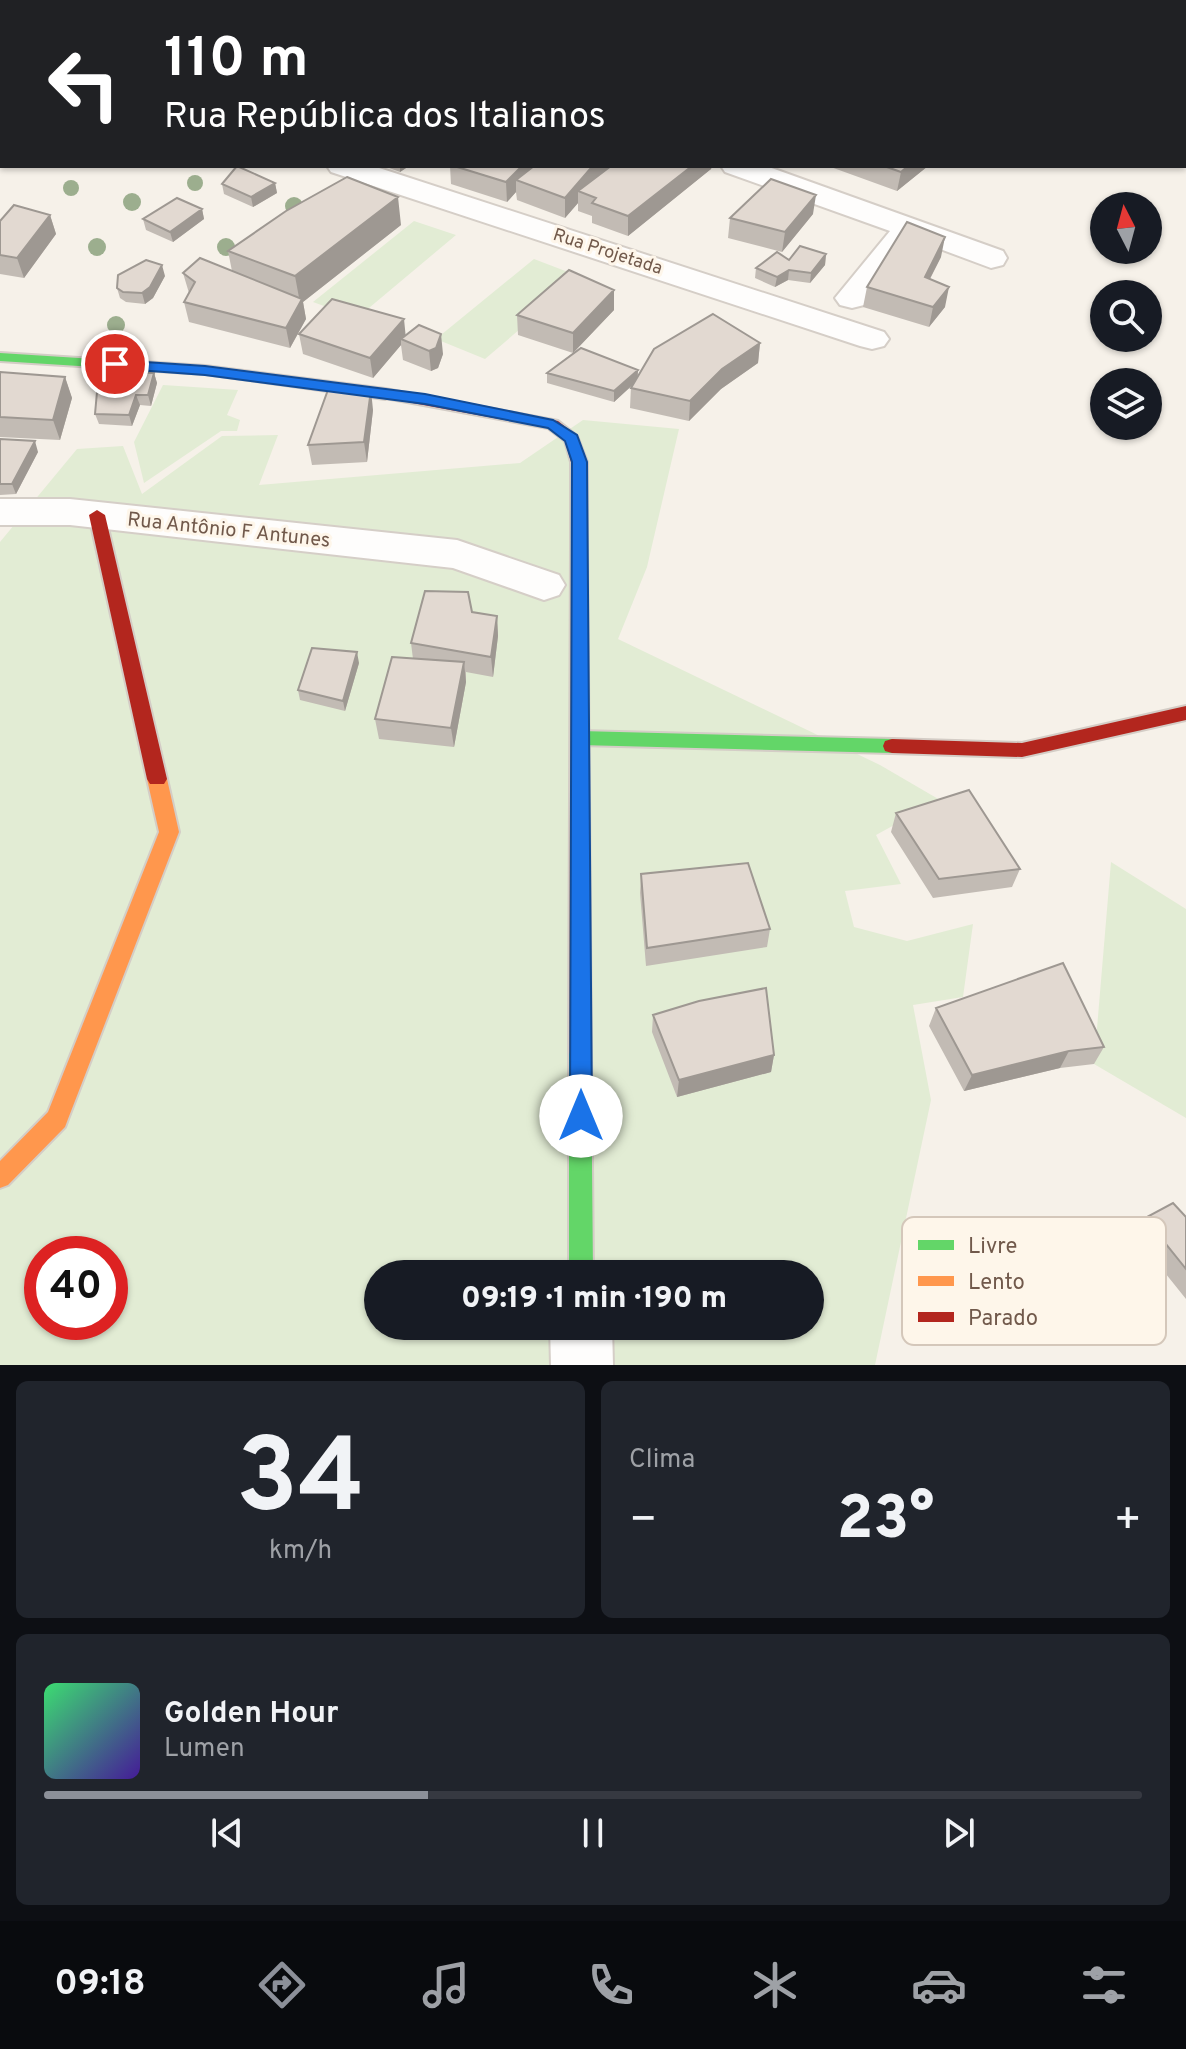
<!DOCTYPE html>
<html lang="pt">
<head>
<meta charset="utf-8">
<style>
  :root { --surface:#171b24; --page:#20242c; --text:#f1f3f6; --muted:#9ea1a6; --line:#363941; --accent:#8c9099 }
  body { margin:0; font-family:Overpass,sans-serif; background:var(--page); color:var(--text); height:100vh; display:flex; flex-direction:column; font-size:30px; white-space:nowrap }
  * { box-sizing:border-box; margin:0 }
  p { font-size:26px; color:var(--muted) }
  .icon { flex:none; width:44px; height:44px; fill:none; stroke:currentColor; stroke-width:2; stroke-linecap:round; stroke-linejoin:round }
  .map { position:relative; height:1365px; overflow:hidden }
  .side { display:flex; flex-direction:column; gap:16px; padding:16px; background:#0d0f14; flex:1 }
  .side>* { flex:none }
  .banner { position:absolute; left:0px; top:0px; width:1186px; height:168px; box-shadow:0 2px 6px #0004; background:#202124; color:#fff; overflow:hidden }
  .needle { width:52px; rotate:354deg }
  .buttons { position:absolute; left:1090px; top:192px; display:grid; gap:16px }
  .buttons a { display:grid; place-items:center; width:72px; height:72px; border-radius:50%; background:var(--surface); box-shadow:0 2px 6px #0004; font-size:40px }
  .speed { position:absolute; left:24px; top:1236px; display:flex; gap:16px; font-size:40px; font-weight:700; text-align:center }
  .speed>* { display:grid; place-content:center; width:104px; height:104px; border-radius:50%; background:var(--surface); box-shadow:0 2px 6px #0004; line-height:1 }
  .speed .limit { border:12px solid #d22; background:#fff; color:#111 }
  .pin { position:absolute; display:grid; place-items:center; width:68px; height:68px; color:#fff; margin:-34px; border:4px solid #fff; border-radius:50%; box-shadow:0 2px 8px #0007 }
  .me { position:absolute; width:88px; margin:-44px; rotate:0deg; stroke-linejoin:round; filter:drop-shadow(0 0 6px #0008) }
  .turn { display:flex; align-items:center; gap:28px; height:168px; padding:0 32px; font-size:36px }
  .turn .icon { width:104px; height:104px; stroke-width:2.5 }
  .turn b { display:block; font-size:56px; line-height:68px }
  .big { font-size:60px; font-weight:800; line-height:1.1 }
  .side .card { flex:1; display:flex; flex-direction:column; justify-content:center; gap:12px; min-width:0; padding:0 28px; border-radius:12px; background:var(--page) }
  .side .dial { align-items:center; gap:0 }
  .dial b { font-size:104px; line-height:1 }
  .song { display:flex; align-items:center; gap:24px }
  .cover { width:96px; height:96px; border-radius:12px; background:linear-gradient(135deg,hsl(140 70% 55%),hsl(260 70% 35%)) }
  .played { height:8px; border-radius:4px; background:linear-gradient(90deg,var(--accent) 35%,var(--line) 35%) }
  .keys { display:flex; justify-content:space-around; direction:ltr }
  .heat { display:flex; justify-content:space-between; align-items:center; font-size:44px; direction:ltr }
  .side .tiles { flex:1; display:grid; gap:16px; grid-template-columns:1fr 1fr }
  .card:last-child { grid-column:span 2 }
  .trip { position:absolute; left:364px; top:1260px; width:460px; height:80px; border-radius:40px; background:var(--surface); box-shadow:0 2px 6px #0004; font-weight:800; line-height:80px; text-align:center }
  .tab-bar { display:flex; height:128px; justify-content:space-around; align-items:center; background:#090b0e; color:var(--muted) }
  .tab-bar .icon { width:56px; height:56px }
  .tab-bar .selected { color:var(--accent) }
  .tab-bar b { font-size:36px; color:var(--text) }
  .map>svg:first-child { display:block }
  .green { fill:#e2ecd4; fill-rule:evenodd }
  .lines { fill:none; stroke-linecap:round; stroke-linejoin:round }
  .street-casing { stroke:#d5cec7; stroke-width:4 }
  .fast-casing { stroke:#d4cdc6; stroke-width:4 }
  .slow-casing { stroke:#d4cdc6; stroke-width:4 }
  .jam-casing { stroke:#d4cdc6; stroke-width:4 }
  .street { fill:#fefdfc; fill-rule:evenodd }
  .fast { fill:#63d668; fill-rule:evenodd }
  .slow { fill:#ff974d; fill-rule:evenodd }
  .jam { fill:#b3261e; fill-rule:evenodd }
  .tree { fill:#9cae8e }
  .wall { fill:#c2bbb4 }
  .shaded-wall { fill:#9e9892 }
  .building { fill:#e2d9d1; stroke:#9e9892; stroke-width:2 }
  .route { fill:#1a73e8; stroke:#114b97; stroke-width:2 }
  .labels { text-anchor:middle; stroke-width:6; stroke-linejoin:round; paint-order:stroke }
  .far-street-label { font-size:18px; fill:#71594b; stroke:#fef6ea }
  .street-label { font-size:20px; fill:#71594b; stroke:#fef6ea }
  .key { fill:#fef6ea; stroke:#d4c7ba; stroke-width:2 }
  .key-label { font-size:22px; fill:#71594b }
</style>
</head>
<body>
<div class="map">
<svg width="1186" height="1365" viewBox="0 0 1186 1365">
  <rect width="100%" height="100%" fill="#f6f1e9"/>
  <!-- green -->
  <path class="green" d="M 957,0 L 1186,0 L 1186,51 L 1184,2 L 939,2 Z
    M 414,221 L 456,235 L 357,318 L 313,302 Z
    M 534,259 L 581,277 L 485,359 L 436,339 Z
    M 163,385 L 238,390 L 227,415 L 240,420 L 237,431 L 221,431 L 144,483 L 134,442 Z
    M 583,420 L 679,429 L 647,567 L 618,639 L 880,765 L 940,800 L 876,835 L 901,884 L 845,891 L 854,927 L 907,941 L 973,924 L 963,997 L 913,1005 L 931,1100 L 875,1365 L 0,1365 L 0,542 L 77,449 L 123,446 L 142,494 L 222,436 L 278,435 L 259,485 L 520,463 ZM 42,1254 L 110,1254 L 110,1322 L 42,1322 ZM 378,1274 L 810,1274 L 810,1326 L 378,1326 Z
    M 1111,862 L 1186,909 L 1186,1118 L 1094,1064 Z"/>
  <g class="lines">
    <!-- street casing -->
    <g class="street-casing">
      <path id="street" d="M 206,0 L 238,0 L 239,2 L 207,2 Z
        M 327,166 L 373,166 L 884,332 L 889,339 L 884,346 L 872,349 L 860,346 L 331,172 Z
        M 721,166 L 766,166 L 1003,251 L 1007,258 L 1003,265 L 991,268 L 916,240 L 864,305 L 852,308 L 840,305 L 835,298 L 890,231 L 725,172 Z
        M 0,499 L 70,499 L 457,540 L 559,575 L 565,585 L 559,595 L 544,600 L 453,568 L 70,525 L 0,525 Z
        M 550,1326 L 612,1326 L 613,1365 L 551,1365 Z"/>
    </g>
    <!-- fast casing -->
    <g class="fast-casing">
      <path id="fast" d="M 0,353 L 205,366 L 385,389 L 392,394 L 385,399 L 205,374 L 0,361 Z
        M 580,731 L 892,739 L 899,741 L 901,746 L 899,751 L 892,753 L 580,745 L 573,743 L 571,738 L 573,733 Z
        M 580,1042 L 588,1045 L 591,1052 L 593,1274 L 569,1274 L 569,1052 L 572,1045 Z"/>
    </g>
    <!-- slow casing -->
    <g class="slow-casing">
      <path id="slow" d="M 579,540 L 587,546 L 591,1052 L 588,1059 L 580,1062 L 572,1059 L 569,1052 L 571,546 Z
        M 157,771 L 164,774 L 167,779 L 179,832 L 68,1119 L 65,1127 L 8,1185 L 0,1188 L 0,1161 L 48,1112 L 159,832 L 147,779 L 150,774 Z"/>
    </g>
    <!-- jam casing -->
    <g class="jam-casing">
      <path id="jam" d="M 385,389 L 558,421 L 577,436 L 587,462 L 587,546 L 585,550 L 573,550 L 571,546 L 571,462 L 565,441 L 548,428 L 380,397 L 380,391 Z
        M 97,510 L 105,515 L 167,779 L 164,784 L 150,784 L 147,779 L 89,515 Z
        M 1186,706 L 1186,720 L 1022,757 L 892,753 L 885,751 L 883,746 L 885,741 L 892,739 L 1022,743 Z"/>
    </g>
    <!-- street -->
    <use href="#street" class="street"/>
    <!-- fast -->
    <use href="#fast" class="fast"/>
    <!-- slow -->
    <use href="#slow" class="slow"/>
    <!-- jam -->
    <use href="#jam" class="jam"/>
  </g>
  <!-- trees -->
  <g class="tree">
    <circle cx="195" cy="183" r="8"/>
    <circle cx="71" cy="188" r="8"/>
    <circle cx="132" cy="202" r="9"/>
    <circle cx="294" cy="206" r="9"/>
    <circle cx="97" cy="247" r="9"/>
    <circle cx="226" cy="247" r="9"/>
    <circle cx="116" cy="325" r="9"/>
  </g>
  <!-- wall -->
  <path class="wall" d="M 274,0 L 373,0 L 368,2 L 279,2 Z
    M 393,0 L 439,0 L 438,1 L 442,2 L 394,2 Z
    M 453,0 L 607,0 L 607,2 L 454,2 Z
    M 656,0 L 733,0 L 730,2 L 662,2 Z
    M 0,14 L 2,14 L 2,68 L 0,66 Z
    M 384,166 L 409,166 L 400,172 Z
    M 450,166 L 712,166 L 711,169 L 628,236 L 592,223 L 592,216 L 578,211 L 578,203 L 565,218 L 517,200 L 516,192 L 507,202 L 451,184 Z
    M 828,166 L 928,166 L 897,191 Z
    M 275,183 L 277,193 L 253,207 L 224,194 L 222,184 Z
    M 202,209 L 204,219 L 173,242 L 146,230 L 143,219 Z
    M 813,214 L 782,252 L 728,238 L 730,218 Z
    M 50,215 L 56,234 L 24,278 L 0,274 L 0,221 Z
    M 401,225 L 303,302 L 306,319 L 290,348 L 189,322 L 184,302 L 189,293 L 183,273 L 232,271 L 228,251 Z
    M 826,254 L 825,265 L 810,283 L 788,280 L 775,287 L 755,278 L 756,268 L 789,260 Z
    M 941,257 L 930,279 L 945,307 L 929,327 L 863,307 L 867,287 Z
    M 165,276 L 153,298 L 145,304 L 126,302 L 120,298 L 117,288 Z
    M 614,290 L 614,310 L 574,352 L 638,370 L 638,376 L 760,343 L 758,363 L 721,389 L 689,421 L 630,408 L 631,386 L 614,402 L 547,383 L 547,373 L 573,353 L 518,335 L 517,315 Z
    M 299,334 L 406,335 L 443,354 L 438,368 L 431,371 L 403,360 L 401,345 L 373,378 L 303,354 Z
    M 0,372 L 65,377 L 72,398 L 60,440 L 0,437 Z
    M 154,373 L 157,383 L 151,406 L 140,405 L 132,426 L 99,424 L 95,414 Z
    M 373,410 L 367,462 L 312,465 L 308,445 Z
    M 0,439 L 38,452 L 16,494 L 0,495 Z
    M 472,612 L 497,616 L 498,636 L 493,677 L 466,672 L 466,682 L 454,747 L 379,739 L 375,719 L 413,659 L 411,643 Z
    M 359,663 L 345,711 L 300,700 L 298,690 Z
    M 896,813 L 1020,869 L 1012,887 L 933,898 L 891,832 Z
    M 641,874 L 770,929 L 767,947 L 646,966 L 640,893 Z
    M 936,1008 L 1104,1047 L 1094,1064 L 1060,1068 L 964,1091 L 929,1026 Z
    M 653,1015 L 774,1055 L 771,1072 L 677,1097 L 652,1032 Z
    M 1186,1217 L 1186,1299 L 1133,1233 L 1145,1218 Z"/>
  <!-- shaded-wall -->
  <path class="shaded-wall" d="M 296,0 L 308,0 L 308,2 L 296,2 Z
    M 332,0 L 373,0 L 368,2 L 333,2 Z
    M 418,0 L 439,0 L 435,2 L 413,2 Z
    M 710,0 L 733,0 L 730,2 L 710,2 Z
    M 400,166 L 409,166 L 400,172 Z
    M 522,166 L 537,166 L 516,180 L 516,192 L 507,202 L 506,182 Z
    M 595,166 L 625,166 L 578,191 L 578,203 L 565,218 L 565,198 L 590,169 Z
    M 692,166 L 712,166 L 711,169 L 628,236 L 628,216 Z
    M 908,166 L 928,166 L 897,191 L 901,172 Z
    M 275,183 L 277,193 L 253,207 L 251,197 Z
    M 816,195 L 813,214 L 782,252 L 785,232 Z
    M 398,197 L 401,225 L 303,302 L 306,319 L 290,348 L 286,328 L 300,303 L 295,276 Z
    M 202,209 L 204,219 L 173,242 L 170,232 Z
    M 50,215 L 56,234 L 24,278 L 17,258 Z
    M 945,237 L 941,257 L 921,296 L 925,277 Z
    M 826,254 L 825,265 L 810,283 L 811,273 Z
    M 162,265 L 165,276 L 153,298 L 145,304 L 142,293 Z
    M 789,270 L 788,280 L 775,287 L 777,277 Z
    M 949,287 L 945,307 L 929,327 L 933,307 Z
    M 614,290 L 614,310 L 573,353 L 573,333 Z
    M 404,319 L 406,339 L 401,339 L 401,345 L 373,378 L 370,358 Z
    M 441,334 L 443,354 L 438,368 L 431,371 L 429,351 Z
    M 760,343 L 758,363 L 721,389 L 689,421 L 690,401 L 722,369 Z
    M 638,370 L 637,381 L 614,402 L 614,391 Z
    M 154,373 L 157,383 L 151,406 L 148,395 Z
    M 65,377 L 72,398 L 60,440 L 53,420 Z
    M 371,390 L 373,410 L 367,462 L 364,442 Z
    M 136,395 L 140,405 L 132,426 L 129,415 Z
    M 35,441 L 38,452 L 16,494 L 12,484 Z
    M 497,616 L 498,636 L 493,677 L 491,657 Z
    M 357,652 L 359,663 L 345,711 L 343,701 Z
    M 464,662 L 466,682 L 454,747 L 451,728 Z
    M 1069,1051 L 1060,1068 L 964,1091 L 972,1075 Z
    M 774,1055 L 771,1072 L 677,1097 L 679,1080 Z"/>
  <!-- building -->
  <path class="building" d="M 43,0 L 92,0 L 94,2 L 36,2 Z
    M 113,0 L 138,0 L 140,2 L 106,2 Z
    M 457,0 L 491,0 L 487,2 L 464,2 Z
    M 491,0 L 509,0 L 514,2 L 487,2 Z
    M 536,0 L 559,0 L 555,2 L 542,2 Z
    M 565,0 L 601,0 L 598,2 L 562,2 Z
    M 0,14 L 2,14 L 2,56 L 0,54 Z
    M 237,166 L 275,183 L 251,197 L 222,184 Z
    M 454,166 L 522,166 L 506,182 Z
    M 534,166 L 595,166 L 590,169 L 565,198 L 516,180 Z
    M 611,166 L 692,166 L 628,216 L 592,203 L 596,198 L 578,191 Z
    M 884,166 L 908,166 L 901,172 Z
    M 347,177 L 398,197 L 295,276 L 228,251 L 286,211 Z
    M 771,179 L 816,195 L 785,232 L 730,218 Z
    M 177,198 L 202,209 L 170,232 L 143,219 Z
    M 14,205 L 50,215 L 17,258 L 0,255 L 0,221 Z
    M 907,222 L 945,237 L 925,277 L 949,287 L 933,307 L 867,287 Z
    M 800,246 L 826,254 L 811,273 L 789,270 L 777,277 L 756,268 L 777,252 L 789,260 Z
    M 200,258 L 302,299 L 286,328 L 184,302 L 195,282 L 183,273 Z
    M 146,260 L 162,265 L 150,287 L 142,293 L 123,292 L 117,288 L 118,275 Z
    M 569,270 L 614,290 L 573,333 L 517,315 Z
    M 332,299 L 404,319 L 370,358 L 299,334 Z
    M 713,314 L 760,343 L 722,369 L 690,401 L 631,388 L 654,349 Z
    M 419,325 L 441,334 L 436,348 L 429,351 L 401,339 Z
    M 581,348 L 638,370 L 614,391 L 547,373 Z
    M 99,370 L 154,373 L 148,395 L 136,395 L 129,415 L 95,414 Z
    M 0,372 L 65,377 L 53,420 L 0,417 Z
    M 329,387 L 371,390 L 364,442 L 308,445 Z
    M 0,439 L 35,441 L 12,484 L 0,484 Z
    M 425,591 L 468,592 L 472,612 L 497,616 L 491,657 L 411,643 Z
    M 312,648 L 357,652 L 343,701 L 298,690 Z
    M 392,657 L 464,662 L 451,728 L 375,719 Z
    M 969,790 L 1020,869 L 939,879 L 896,813 Z
    M 748,863 L 770,929 L 647,948 L 641,874 Z
    M 1063,963 L 1104,1047 L 1069,1051 L 972,1075 L 936,1008 Z
    M 766,988 L 774,1055 L 679,1080 L 653,1015 L 699,1001 Z
    M 1173,1203 L 1186,1217 L 1186,1269 L 1145,1218 Z"/>
  <!-- route -->
  <path class="route" d="M 115,360 L 205,366 L 425,394 L 553,420 L 577,435 L 587,462 L 592,1116 L 589,1124 L 581,1127 L 573,1124 L 570,1116 L 572,462 L 565,441 L 548,428 L 425,404 L 205,375 L 110,368 L 108,364 Z"/>
  <g class="labels">
    <!-- far-street labels -->
    <g class="far-street-label">
      <text transform="translate(608 251) rotate(18)" y="6">Rua Projetada</text>
    </g>
    <!-- street labels -->
    <g class="street-label">
      <text transform="translate(229 529) rotate(6)" y="7">Rua Antônio F Antunes</text>
    </g>
  </g>
  <!-- legend -->
  <rect x="902" y="1217" width="264" height="128" rx="12" class="key"/>
  <rect x="918" y="1240" width="36" height="10" fill="#63d668"/>
  <rect x="918" y="1276" width="36" height="10" fill="#ff974d"/>
  <rect x="918" y="1312" width="36" height="10" fill="#b3261e"/>
  <g class="key-label">
    <text x="968" y="1253">Livre</text>
    <text x="968" y="1289">Lento</text>
    <text x="968" y="1325">Parado</text>
  </g>
</svg>
<div class="buttons">
<a><svg class="needle" viewBox="-14 -14 28 28"><path d="M0-13l5 13h-10z" fill="#e53935"/><path d="M0 13l5-13h-10z" fill="#9ea1a6"/></svg></a>
<a><svg class="icon" aria-label="search" viewBox="0 0 24 24"><circle cx="10" cy="10" r="6"/><path d="M15 15l6 6"/></svg></a>
<a><svg class="icon" aria-label="layers" viewBox="0 0 24 24"><path d="M12 4l9 5-9 5-9-5zM3 14l9 5 9-5"/></svg></a>
</div>
<div class="speed"><div class="limit">40</div></div>
<div class="pin" style="left:115px;top:364px;background:#d93025"><svg class="icon" aria-label="arrive" viewBox="0 0 24 24"><path d="M6 21V4h12l-3 4 3 4H6"/></svg></div>
<svg class="me" style="left:581px;top:1116px" viewBox="-20 -20 40 40"><circle r="19" fill="#fff"/><path d="M0-13L10 11 0 6-10 11z" fill="#1a73e8"/></svg>
<div class="trip">09:19 · 1 min · 190 m</div>
<div class="banner">
<div class="turn"><svg class="icon" aria-label="left" viewBox="0 0 24 24"><path d="M17 20v-9H6M10 6l-5 5 5 5"/></svg><div><b>110 m</b>Rua República dos Italianos</div></div>
</div>
</div>
<section class="side">
<div class="tiles">
<div class="card dial"><b>34</b><p>km/h</p></div>
<div class="card"><p>Clima</p>
<div class="heat"><a>−</a><b class="big">23°</b><a>+</a></div>
</div>
<div class="card">
<div class="song"><i class="cover"></i><div><b>Golden Hour</b><p>Lumen</p></div></div>
<div class="played"></div>
<div class="keys"><svg class="icon" aria-label="previous" viewBox="0 0 24 24"><path d="M18 5L8 12l10 7zM5 5v14"/></svg><svg class="icon" aria-label="pause" viewBox="0 0 24 24"><path d="M8 5v14M16 5v14"/></svg><svg class="icon" aria-label="next" viewBox="0 0 24 24"><path d="M6 5l10 7-10 7zM19 5v14"/></svg></div>
</div>
</div>
</section>
<nav class="tab-bar">
<b>09:18</b>
<svg class="icon selected" aria-label="directions" viewBox="0 0 24 24"><path d="M12 3l9 9-9 9-9-9zM9 14v-3h6M13 9l2 2-2 2"/></svg>
<svg class="icon" aria-label="music" viewBox="0 0 24 24"><path d="M9 18V5l10-2v13"/><circle cx="6" cy="18" r="3"/><circle cx="16" cy="16" r="3"/></svg>
<svg class="icon" aria-label="phone" viewBox="0 0 24 24"><path d="M5 4h4l2 5-3 2q2 4 5 5l2-3 5 2v4C11 20 4 13 5 4z"/></svg>
<svg class="icon" aria-label="climate" viewBox="0 0 24 24"><path d="M12 3v18M4 7l16 10M4 17L20 7"/></svg>
<svg class="icon" aria-label="car" viewBox="0 0 24 24"><path d="M5 17H2v-5l4-1 3-4h7l3 4 3 1v5h-3M9 17h6M6 11h13"/><circle cx="7" cy="17" r="2"/><circle cx="17" cy="17" r="2"/></svg>
<svg class="icon" aria-label="filters" viewBox="0 0 24 24"><path d="M4 7h16M4 17h16"/><circle cx="9" cy="7" r="2"/><circle cx="15" cy="17" r="2"/></svg>
</nav>
</body>
</html>
